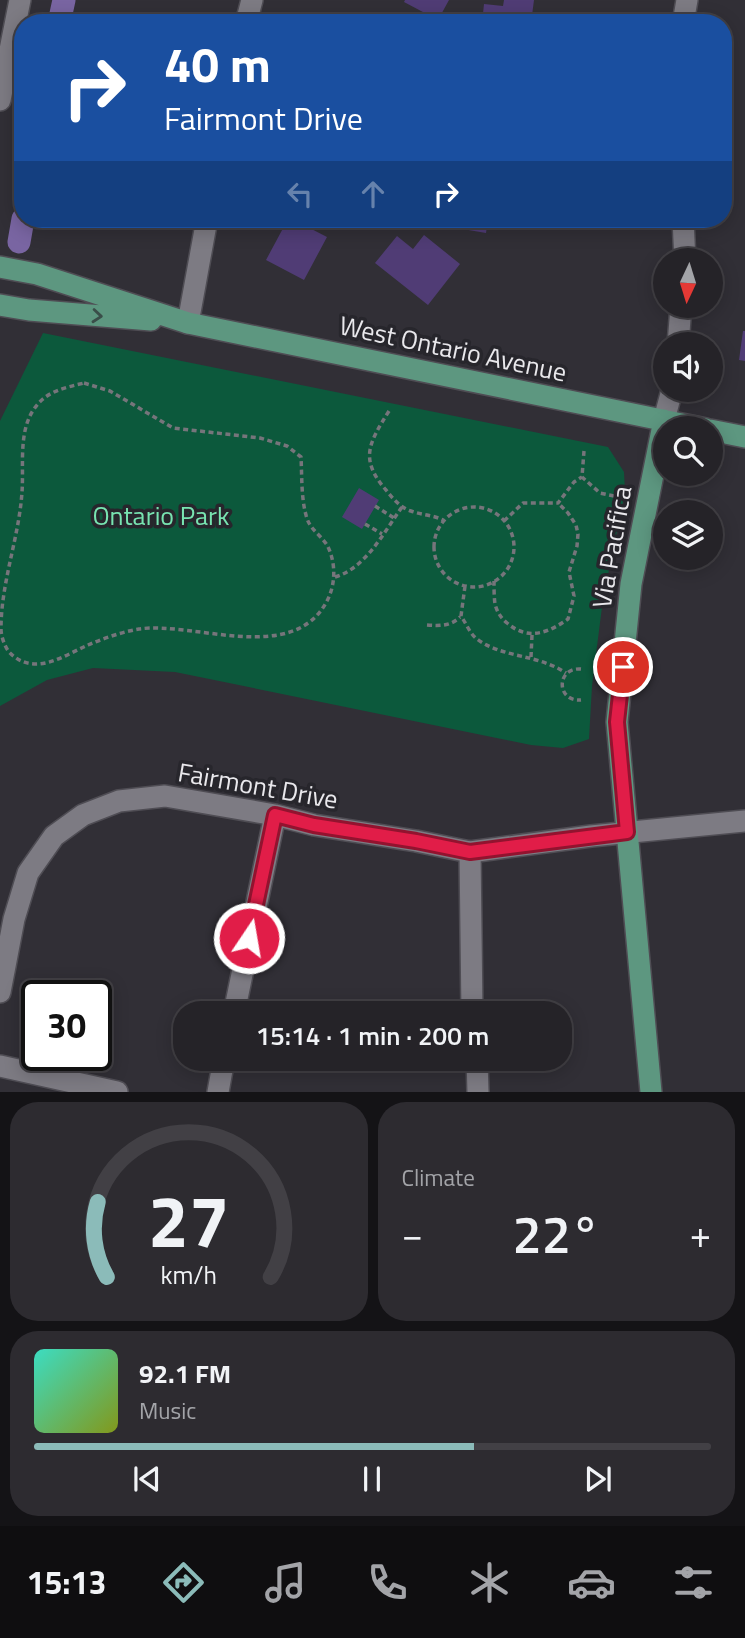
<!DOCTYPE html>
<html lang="en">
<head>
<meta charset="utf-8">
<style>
  :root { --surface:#252328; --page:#2d2b30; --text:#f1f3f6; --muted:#a3a4a8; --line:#424045; --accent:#8bbbb9 }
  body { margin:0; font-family:"Titillium Web",sans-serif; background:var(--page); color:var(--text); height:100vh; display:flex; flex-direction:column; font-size:26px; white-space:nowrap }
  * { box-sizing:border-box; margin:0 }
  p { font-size:23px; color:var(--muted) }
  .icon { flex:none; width:38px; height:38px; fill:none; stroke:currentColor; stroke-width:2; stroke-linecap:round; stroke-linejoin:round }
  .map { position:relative; height:1092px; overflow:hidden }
  .details { display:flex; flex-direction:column; gap:10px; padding:10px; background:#141316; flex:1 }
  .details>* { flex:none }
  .top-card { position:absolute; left:14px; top:14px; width:718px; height:214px; border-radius:28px; box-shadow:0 4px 18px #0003,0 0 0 2px var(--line); background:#1a4fa0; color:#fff; overflow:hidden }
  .needle { width:46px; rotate:184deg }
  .buttons { position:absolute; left:653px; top:248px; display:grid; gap:14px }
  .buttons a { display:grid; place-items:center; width:70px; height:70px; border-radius:50%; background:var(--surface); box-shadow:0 4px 18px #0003,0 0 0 2px var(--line); font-size:35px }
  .speed { position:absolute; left:21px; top:980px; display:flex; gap:14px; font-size:35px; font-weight:700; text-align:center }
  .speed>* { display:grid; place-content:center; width:91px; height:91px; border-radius:50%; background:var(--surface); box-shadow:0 4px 18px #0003,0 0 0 2px var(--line); line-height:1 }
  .speed .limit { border:4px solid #111; border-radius:10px; background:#fff; color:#111 }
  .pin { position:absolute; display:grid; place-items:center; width:60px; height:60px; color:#fff; margin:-30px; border:4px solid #fff; border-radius:50%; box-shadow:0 2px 7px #0007 }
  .me { position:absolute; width:77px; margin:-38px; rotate:12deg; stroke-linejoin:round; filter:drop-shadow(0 0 5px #0008) }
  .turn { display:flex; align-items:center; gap:24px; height:147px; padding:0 35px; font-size:32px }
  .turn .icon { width:91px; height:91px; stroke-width:2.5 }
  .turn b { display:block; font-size:49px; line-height:60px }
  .lanes { display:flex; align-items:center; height:66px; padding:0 35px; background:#0003; justify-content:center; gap:35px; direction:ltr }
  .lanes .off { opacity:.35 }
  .big { font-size:52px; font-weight:600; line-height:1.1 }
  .details .tile { flex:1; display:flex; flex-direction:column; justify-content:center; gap:10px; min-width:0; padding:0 24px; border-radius:28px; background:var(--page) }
  .details .dial { align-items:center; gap:0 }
  .dial svg { height:182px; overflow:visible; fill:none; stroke:var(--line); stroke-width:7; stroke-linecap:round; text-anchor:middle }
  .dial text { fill:var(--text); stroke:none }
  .song { display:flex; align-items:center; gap:21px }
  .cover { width:84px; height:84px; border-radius:10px; background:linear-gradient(135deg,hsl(170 70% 55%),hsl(70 70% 35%)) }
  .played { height:7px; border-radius:4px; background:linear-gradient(90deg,var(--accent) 65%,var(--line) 65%) }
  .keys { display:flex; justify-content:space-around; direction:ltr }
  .heat { display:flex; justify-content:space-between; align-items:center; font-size:38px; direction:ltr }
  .details .tiles { flex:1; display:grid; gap:10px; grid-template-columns:1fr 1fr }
  .tile:last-child { grid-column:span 2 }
  .trip { position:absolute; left:173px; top:1001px; width:399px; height:70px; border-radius:28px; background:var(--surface); box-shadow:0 4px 18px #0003,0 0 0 2px var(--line); font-weight:600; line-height:70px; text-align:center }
  .tab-bar { display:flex; height:112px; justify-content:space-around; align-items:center; background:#0f0e10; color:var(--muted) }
  .tab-bar .icon { width:49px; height:49px }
  .tab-bar .active { color:var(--accent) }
  .tab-bar b { font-size:32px; color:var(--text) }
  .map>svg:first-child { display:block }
  .green { fill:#0c593c }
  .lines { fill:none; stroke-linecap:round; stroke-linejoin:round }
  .canal { stroke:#7965a2; stroke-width:23 }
  .building { fill:#503c75 }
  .minor-casing { stroke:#4f4d54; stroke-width:24 }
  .major-casing { stroke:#4f4d54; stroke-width:24 }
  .path { stroke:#76757b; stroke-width:3.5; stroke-dasharray:5 3.5; stroke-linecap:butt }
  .minor { stroke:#7d7b83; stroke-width:21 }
  .major { stroke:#5d9780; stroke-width:21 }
  .oneway { stroke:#3a4e49 }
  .route-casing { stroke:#92132f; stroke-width:18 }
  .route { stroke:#e11d48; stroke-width:12 }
  .labels { text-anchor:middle; stroke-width:7; stroke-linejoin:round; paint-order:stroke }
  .street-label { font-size:26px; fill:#e9e8ec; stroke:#27262c }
  .park-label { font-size:26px; fill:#78e4b1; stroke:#27262c }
</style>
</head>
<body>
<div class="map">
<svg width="745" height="1092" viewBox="0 0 745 1092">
  <rect width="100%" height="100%" fill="#312f36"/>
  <!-- green -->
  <path class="green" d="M 43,333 L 608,447 L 624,472 L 625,492 L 603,599 L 592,686 L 589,739 L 563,748 L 531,745 L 175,672 L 93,668 L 47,680 L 0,706 L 0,421 Z"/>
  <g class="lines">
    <!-- canal -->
    <path class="canal" d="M 59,23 L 64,0
      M 19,242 L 23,219"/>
  </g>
  <!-- building -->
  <path class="building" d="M 405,0 L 449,0 L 438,20 L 404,2 Z
    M 504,0 L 534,0 L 531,23 L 482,23 L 484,4 L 503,6 Z
    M 288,219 L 292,219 L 327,237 L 304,280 L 266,260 Z
    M 433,219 L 488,219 L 486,233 L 433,224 Z
    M 424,235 L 460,264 L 428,305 L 375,263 L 397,236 L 413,249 Z
    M 743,331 L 745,331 L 745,361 L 739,360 Z
    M 359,488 L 379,500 L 362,529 L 342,517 Z"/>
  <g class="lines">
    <!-- minor casing -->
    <g class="minor-casing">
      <path id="minor" d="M 246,23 L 252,0
        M 683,23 L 687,0
        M 0,100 L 20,0
        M 683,219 L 685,261
        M 188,323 L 207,219
        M 678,345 L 681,306
        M 664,420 L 672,390
        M 470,852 L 472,1013
        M 0,992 L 14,919 L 28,873 L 54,836 L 83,815 L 119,801 L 165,796 L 275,815 L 314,825 L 416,841 L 470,852 L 591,836 L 745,821
        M 234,1013 L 275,815
        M 477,1059 L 478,1092
        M 0,1066 L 117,1092
        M 218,1092 L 224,1059"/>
    </g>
    <!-- major casing -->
    <g class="major-casing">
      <path id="major" d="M 0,267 L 37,274 L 188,323 L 706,429
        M 0,305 L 29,310 L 151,320
        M 710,430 L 745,437
        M 651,1092 L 617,722 L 631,584 L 664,420"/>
    </g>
    <!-- path -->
    <path class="path" d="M 84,383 L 110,391 L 173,428 L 260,438 L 287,446 L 301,457 C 302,475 301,497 306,515 C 309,529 320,534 327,545 C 336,562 336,584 327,601 C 293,666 194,621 139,629 C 122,632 104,638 88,645 C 63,656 35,677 10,653 C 5,648 1,636 1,629 C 1,582 19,538 22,492 C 24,466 18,432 34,409 C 46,391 64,388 84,383 Z
      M 389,411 C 369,443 359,459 386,490 C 393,499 401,508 411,511 C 422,515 433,515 443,520
      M 584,451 L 582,477 L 600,493 L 614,496
      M 375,506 L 394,518
      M434 547a40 40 0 1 1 80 0a40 40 0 1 1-80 0Z
      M 504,521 L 523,503 L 558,503 L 574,482 L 582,477
      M 365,524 L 382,534
      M 335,577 C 366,568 384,532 402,507
      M 494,581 C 494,588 494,597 495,604 C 497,612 501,618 507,623 C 528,641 548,633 568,619 L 574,596 L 569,572 L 577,546 L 578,534 L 576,525 L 568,513 L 558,503
      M 465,586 L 461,616 C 466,623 470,634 477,639 C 502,658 538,654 566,673
      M 427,625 C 440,626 451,626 460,617
      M 531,657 L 532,635
      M 581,669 C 556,667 556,702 581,700"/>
    <!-- minor -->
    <use href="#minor" class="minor"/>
    <!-- major -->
    <use href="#major" class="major"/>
  </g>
  <!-- one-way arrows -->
  <defs><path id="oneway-chevron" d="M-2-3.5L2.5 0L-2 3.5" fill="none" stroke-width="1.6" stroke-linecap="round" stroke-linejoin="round" transform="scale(1.75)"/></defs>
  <use class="oneway" href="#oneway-chevron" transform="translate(97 316) rotate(5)"/>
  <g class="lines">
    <!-- route casing -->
    <g class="route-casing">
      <path id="route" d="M 249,938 L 275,815 L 314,825 L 416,841 L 470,852 L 627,832 L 617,722 L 623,667"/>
    </g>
    <!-- route -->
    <use href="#route" class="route"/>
  </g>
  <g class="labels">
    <!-- street labels -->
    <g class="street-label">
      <text transform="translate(453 349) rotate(12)" y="9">West Ontario Avenue</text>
      <text transform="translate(612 547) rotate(-80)" y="9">Via Pacifica</text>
      <text transform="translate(258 786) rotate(10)" y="9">Fairmont Drive</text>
    </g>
    <!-- park labels -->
    <g class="park-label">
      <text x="161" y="525">Ontario Park</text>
    </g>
  </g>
</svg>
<div class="buttons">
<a><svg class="needle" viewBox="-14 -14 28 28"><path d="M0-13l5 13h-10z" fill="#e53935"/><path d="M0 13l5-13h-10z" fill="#a3a4a8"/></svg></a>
<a><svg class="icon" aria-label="sound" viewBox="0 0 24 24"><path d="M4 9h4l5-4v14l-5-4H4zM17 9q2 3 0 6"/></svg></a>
<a><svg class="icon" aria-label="search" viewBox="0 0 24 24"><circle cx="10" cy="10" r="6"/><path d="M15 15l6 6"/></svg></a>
<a><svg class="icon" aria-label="layers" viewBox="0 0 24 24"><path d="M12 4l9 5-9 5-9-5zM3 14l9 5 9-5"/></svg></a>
</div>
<div class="speed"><div class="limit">30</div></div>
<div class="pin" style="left:623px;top:667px;background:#d93025"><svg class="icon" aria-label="arrive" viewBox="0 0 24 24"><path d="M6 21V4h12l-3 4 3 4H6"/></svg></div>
<svg class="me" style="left:249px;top:938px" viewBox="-20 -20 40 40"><circle r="17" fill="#e11d48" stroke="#fff" stroke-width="3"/><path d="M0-11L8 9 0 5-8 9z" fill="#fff"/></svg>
<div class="trip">15:14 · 1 min · 200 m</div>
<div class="top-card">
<div class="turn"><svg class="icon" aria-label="right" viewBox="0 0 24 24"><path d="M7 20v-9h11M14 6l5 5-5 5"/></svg><div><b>40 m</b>Fairmont Drive</div></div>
<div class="lanes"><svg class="icon off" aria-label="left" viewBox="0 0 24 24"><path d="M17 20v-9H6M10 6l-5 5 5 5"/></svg><svg class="icon off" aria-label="ahead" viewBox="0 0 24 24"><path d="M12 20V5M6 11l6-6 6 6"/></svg><svg class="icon" aria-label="right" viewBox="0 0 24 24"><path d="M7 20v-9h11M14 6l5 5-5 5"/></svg></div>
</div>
</div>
<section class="details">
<div class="tiles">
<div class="tile dial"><svg viewBox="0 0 100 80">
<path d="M14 69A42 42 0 1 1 86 69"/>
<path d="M14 69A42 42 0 0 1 10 36" stroke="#8bbbb9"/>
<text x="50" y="56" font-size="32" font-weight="700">27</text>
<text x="50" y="72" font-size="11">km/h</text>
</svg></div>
<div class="tile"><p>Climate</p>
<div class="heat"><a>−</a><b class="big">22°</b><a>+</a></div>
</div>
<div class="tile">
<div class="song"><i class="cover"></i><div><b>92.1 FM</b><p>Music</p></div></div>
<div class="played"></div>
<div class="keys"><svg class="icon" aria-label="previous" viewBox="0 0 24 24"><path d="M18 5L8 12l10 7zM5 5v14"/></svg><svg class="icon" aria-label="pause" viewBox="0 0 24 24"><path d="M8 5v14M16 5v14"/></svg><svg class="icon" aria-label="next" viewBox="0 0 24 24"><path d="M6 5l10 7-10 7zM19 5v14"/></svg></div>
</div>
</div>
</section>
<nav class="tab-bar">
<b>15:13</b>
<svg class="icon active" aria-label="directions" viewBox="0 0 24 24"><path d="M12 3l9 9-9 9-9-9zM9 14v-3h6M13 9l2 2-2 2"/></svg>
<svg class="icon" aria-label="music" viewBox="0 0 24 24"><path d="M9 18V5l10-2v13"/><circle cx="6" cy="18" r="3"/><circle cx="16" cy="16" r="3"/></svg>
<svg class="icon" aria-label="phone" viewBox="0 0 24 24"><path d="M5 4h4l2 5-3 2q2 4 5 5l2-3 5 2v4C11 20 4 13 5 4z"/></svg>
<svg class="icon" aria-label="climate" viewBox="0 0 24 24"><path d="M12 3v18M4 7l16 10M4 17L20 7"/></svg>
<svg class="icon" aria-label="car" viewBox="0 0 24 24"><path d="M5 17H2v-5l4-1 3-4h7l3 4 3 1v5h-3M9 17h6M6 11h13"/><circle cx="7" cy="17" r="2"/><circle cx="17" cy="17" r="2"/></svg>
<svg class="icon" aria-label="filters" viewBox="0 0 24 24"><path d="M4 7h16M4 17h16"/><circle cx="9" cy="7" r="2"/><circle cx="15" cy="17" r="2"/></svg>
</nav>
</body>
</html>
